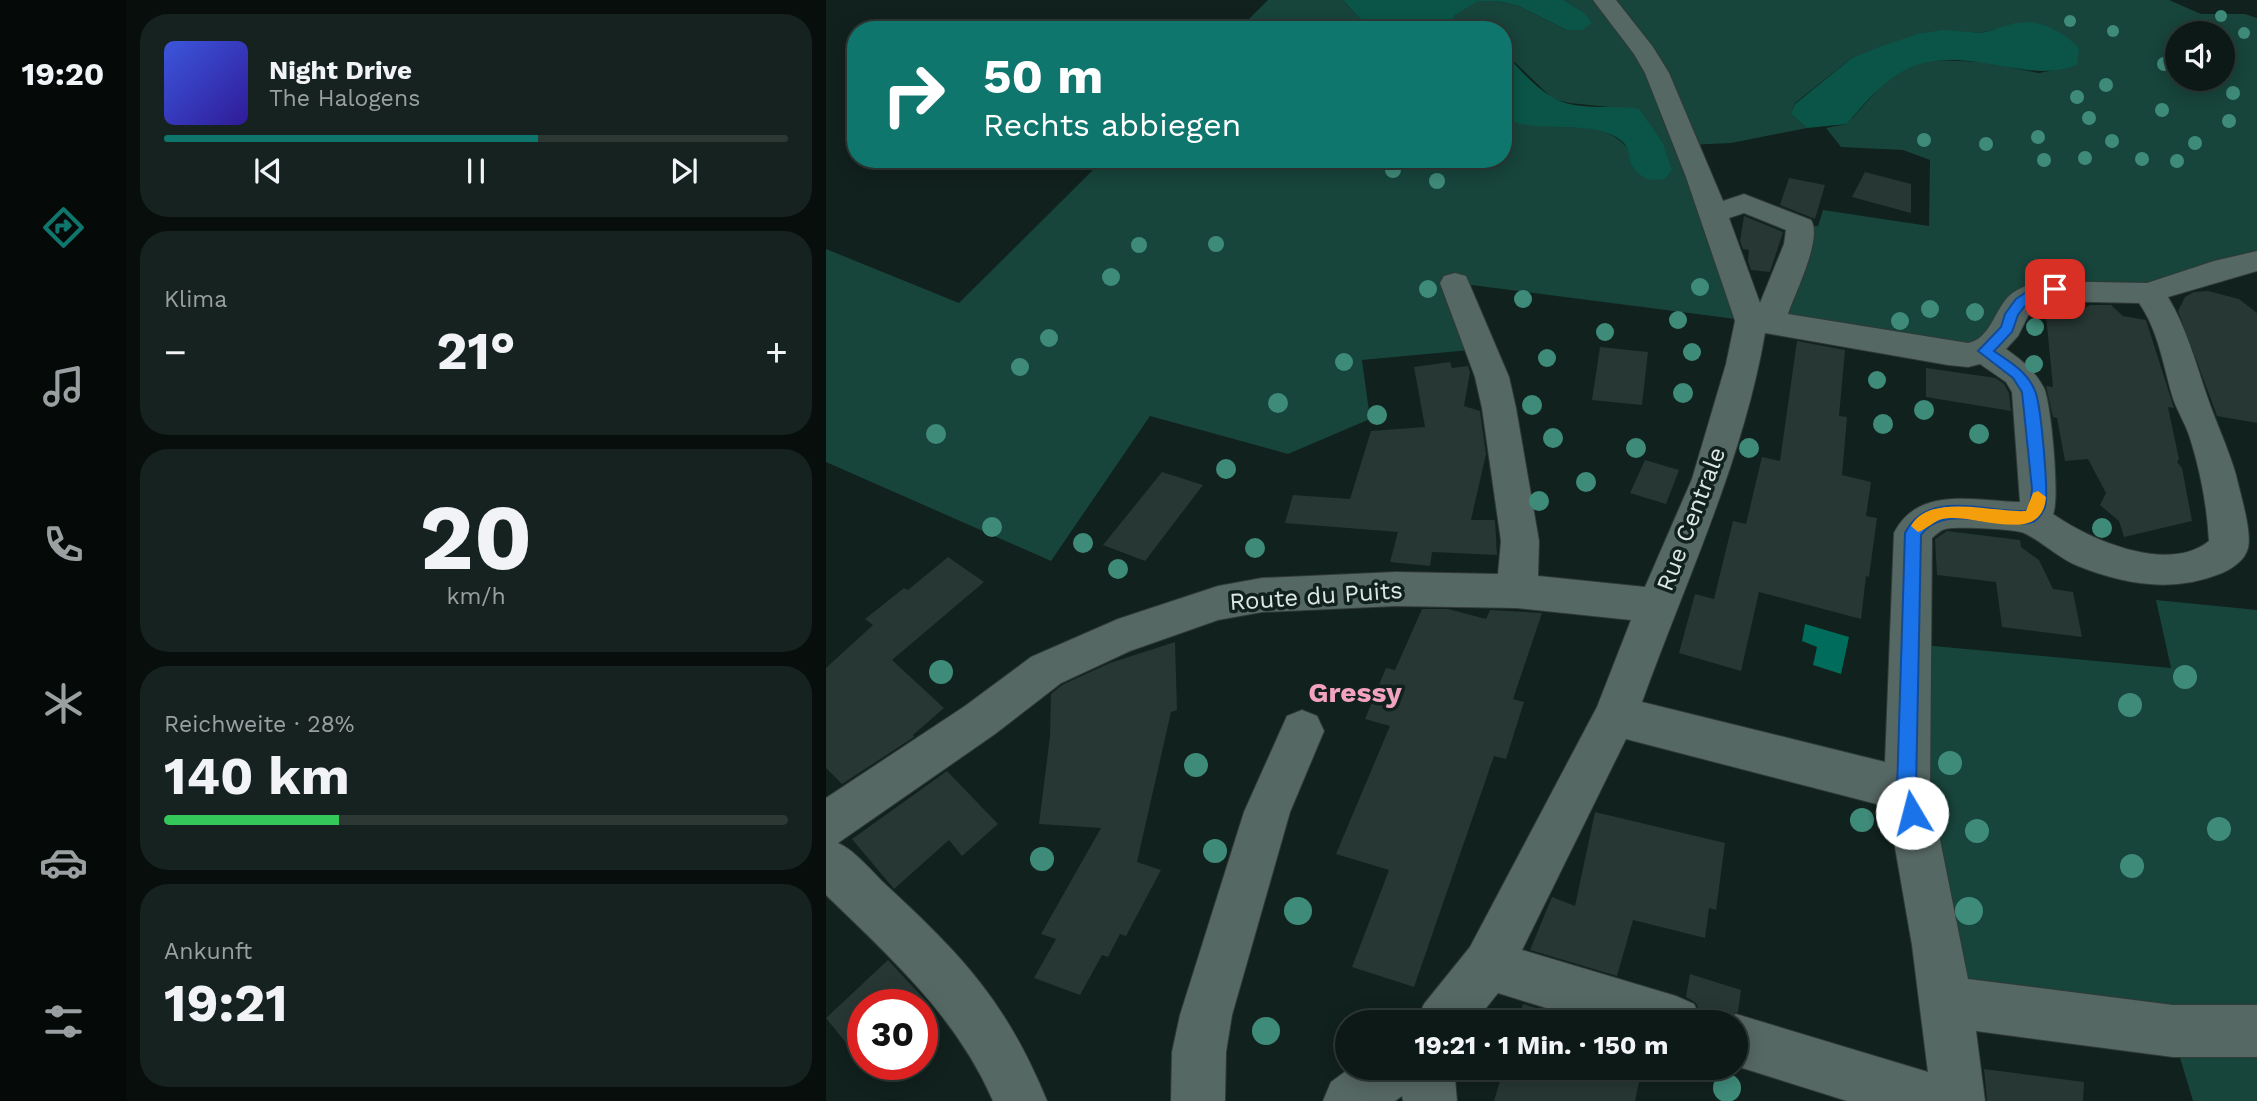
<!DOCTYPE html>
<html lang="de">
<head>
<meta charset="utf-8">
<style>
  :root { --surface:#0d1916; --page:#16221f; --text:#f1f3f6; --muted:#9aa0a1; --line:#2d3835; --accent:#0f766e }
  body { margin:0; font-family:"Work Sans",sans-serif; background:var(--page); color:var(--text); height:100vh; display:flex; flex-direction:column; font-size:26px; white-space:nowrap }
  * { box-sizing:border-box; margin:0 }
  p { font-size:23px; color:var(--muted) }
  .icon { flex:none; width:38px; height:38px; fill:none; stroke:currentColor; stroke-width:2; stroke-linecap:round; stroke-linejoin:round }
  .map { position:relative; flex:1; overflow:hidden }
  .details { display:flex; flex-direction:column; gap:14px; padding:14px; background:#070e0c; width:700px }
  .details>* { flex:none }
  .guide { position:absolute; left:21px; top:21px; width:665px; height:147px; border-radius:28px; box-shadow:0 4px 18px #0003,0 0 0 2px var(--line); background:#0f766e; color:#fff; overflow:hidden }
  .buttons { position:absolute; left:1339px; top:21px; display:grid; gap:14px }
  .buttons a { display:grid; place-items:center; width:70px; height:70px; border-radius:50%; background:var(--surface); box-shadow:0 4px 18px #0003,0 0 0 2px var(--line); font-size:35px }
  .speed { position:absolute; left:21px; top:989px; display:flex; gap:14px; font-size:35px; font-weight:700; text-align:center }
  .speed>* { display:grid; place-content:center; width:91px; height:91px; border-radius:50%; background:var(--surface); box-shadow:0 4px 18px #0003,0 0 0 2px var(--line); line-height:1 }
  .speed .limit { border:10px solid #d22; background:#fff; color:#111 }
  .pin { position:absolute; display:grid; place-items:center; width:60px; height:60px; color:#fff; margin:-30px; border-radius:14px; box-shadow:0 4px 10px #0006 }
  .me { position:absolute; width:77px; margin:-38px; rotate:352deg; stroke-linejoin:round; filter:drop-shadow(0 0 5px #0008) }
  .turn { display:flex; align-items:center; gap:24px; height:147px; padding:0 21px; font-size:32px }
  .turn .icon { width:91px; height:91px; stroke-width:2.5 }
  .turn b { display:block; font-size:49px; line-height:60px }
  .big { font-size:52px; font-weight:700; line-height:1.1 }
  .details .widget { flex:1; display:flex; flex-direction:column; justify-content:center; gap:10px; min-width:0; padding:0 24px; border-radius:28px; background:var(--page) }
  .details .dial { align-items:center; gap:0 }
  .dial b { font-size:91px; line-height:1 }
  .song { display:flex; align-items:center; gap:21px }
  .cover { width:84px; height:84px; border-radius:10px; background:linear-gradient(135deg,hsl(230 70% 55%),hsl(250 70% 35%)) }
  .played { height:7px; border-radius:4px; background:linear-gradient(90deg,var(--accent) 60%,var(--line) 60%) }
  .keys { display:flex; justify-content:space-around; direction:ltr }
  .heat { display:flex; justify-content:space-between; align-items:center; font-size:38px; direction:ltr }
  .charge { height:10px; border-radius:5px; background:linear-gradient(90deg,#34c759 28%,var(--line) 0) }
  .trip { position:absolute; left:509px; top:1010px; width:413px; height:70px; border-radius:35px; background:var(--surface); box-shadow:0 4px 18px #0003,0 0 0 2px var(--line); font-weight:700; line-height:70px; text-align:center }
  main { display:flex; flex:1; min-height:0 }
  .tab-bar { display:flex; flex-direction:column; width:126px; justify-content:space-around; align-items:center; background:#050a09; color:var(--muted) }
  .tab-bar .icon { width:49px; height:49px }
  .tab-bar .on { color:var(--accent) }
  .tab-bar b { font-size:32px; color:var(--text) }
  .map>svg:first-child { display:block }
  .green { fill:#17443b; fill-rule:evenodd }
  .forest { fill:#0a5548 }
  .water { fill:#006c5b }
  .building { fill:#273733 }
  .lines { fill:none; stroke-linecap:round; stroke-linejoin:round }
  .minor-casing { stroke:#303a37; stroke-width:2 }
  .minor { fill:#566864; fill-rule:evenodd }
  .tree { fill:#3f8b7a }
  .route { fill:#1a73e8; stroke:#114b97; stroke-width:2 }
  .slow { fill:#f59e0b }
  .labels { text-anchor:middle; stroke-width:7; stroke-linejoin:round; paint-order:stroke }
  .street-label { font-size:24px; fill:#dce6e3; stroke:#11211d }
  .quarter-label { font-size:28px; font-weight:bold; fill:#f3a3bf; stroke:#11211d }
</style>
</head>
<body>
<main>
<nav class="tab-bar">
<b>19:20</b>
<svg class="icon on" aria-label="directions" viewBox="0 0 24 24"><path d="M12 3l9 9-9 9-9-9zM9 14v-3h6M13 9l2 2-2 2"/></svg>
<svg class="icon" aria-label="music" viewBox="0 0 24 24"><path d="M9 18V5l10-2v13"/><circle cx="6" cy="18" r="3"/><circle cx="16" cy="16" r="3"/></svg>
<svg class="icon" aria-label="phone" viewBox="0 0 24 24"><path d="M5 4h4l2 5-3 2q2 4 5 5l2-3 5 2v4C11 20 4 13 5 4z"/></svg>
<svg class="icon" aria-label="climate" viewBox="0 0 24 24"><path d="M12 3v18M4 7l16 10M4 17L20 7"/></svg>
<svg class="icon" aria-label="car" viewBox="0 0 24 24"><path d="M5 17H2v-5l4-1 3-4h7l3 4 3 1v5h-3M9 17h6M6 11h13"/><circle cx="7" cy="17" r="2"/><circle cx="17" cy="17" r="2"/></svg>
<svg class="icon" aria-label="filters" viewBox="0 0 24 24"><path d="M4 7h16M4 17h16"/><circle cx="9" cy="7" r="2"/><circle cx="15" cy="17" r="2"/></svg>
</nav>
<section class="details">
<div class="widget">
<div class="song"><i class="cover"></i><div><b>Night Drive</b><p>The Halogens</p></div></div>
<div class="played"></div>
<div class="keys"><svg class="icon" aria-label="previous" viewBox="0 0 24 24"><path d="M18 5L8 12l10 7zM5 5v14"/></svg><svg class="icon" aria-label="pause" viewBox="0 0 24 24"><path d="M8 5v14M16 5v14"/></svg><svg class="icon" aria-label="next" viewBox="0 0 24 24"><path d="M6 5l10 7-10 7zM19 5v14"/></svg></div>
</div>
<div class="widget"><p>Klima</p>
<div class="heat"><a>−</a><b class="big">21°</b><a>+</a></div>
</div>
<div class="widget dial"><b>20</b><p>km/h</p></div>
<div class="widget"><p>Reichweite · 28%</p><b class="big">140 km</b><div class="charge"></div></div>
<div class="widget"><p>Ankunft</p><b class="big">19:21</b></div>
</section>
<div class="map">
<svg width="1431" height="1101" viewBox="0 0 1431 1101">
  <rect width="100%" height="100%" fill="#11211d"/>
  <!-- green -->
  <path class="green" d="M 442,0 L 517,0 L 544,30 L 412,30 Z
    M 738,0 L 1343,0 L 1375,14 L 1419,14 L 1431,18 L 1431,261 L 1344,287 L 1215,291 L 1159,351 L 943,322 L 975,226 L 992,226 L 997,210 L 1103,226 L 1104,160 L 1077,150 L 1015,147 L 1000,128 L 1021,124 L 1062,78 L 1086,65 L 1108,60 L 1157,62 L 1213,73 L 1251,65 L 1169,29 L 1156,33 L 1137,32 L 1026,58 L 969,103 L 965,114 L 981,128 L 905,143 L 862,145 L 925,321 L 630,283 L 655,349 L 536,360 L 544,419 L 462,454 L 324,416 L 225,561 L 0,462 L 0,249 L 133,303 L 278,159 L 677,159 L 677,118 C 711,134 771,114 800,146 C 805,151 805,160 807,167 L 836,141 L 813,110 L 743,103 L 727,99 L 677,51 L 677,30 L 631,30 L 626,25 L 629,15 L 638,7 L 652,1 L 671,1 L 693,6 L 741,30 L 756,30 L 757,12 ZM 1351,33 L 1396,33 L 1396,79 L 1351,79 Z
    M 1330,600 L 1431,610 L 1431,1101 L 1367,1101 L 1346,1031 L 1122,1002 L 1086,644 L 1345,668 Z"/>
  <!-- forest -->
  <path class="forest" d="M 517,0 L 738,0 L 757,12 L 766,23 L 756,30 L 741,30 L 693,6 L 671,1 L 652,1 L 629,15 L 626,24 L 631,30 L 544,30 Z
    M 1206,22 C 1226,26 1239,34 1253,48 L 1251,65 C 1226,74 1206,71 1181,67 C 1099,51 1074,59 1021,124 L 981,128 L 965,114 L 969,104 L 1026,58 L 1056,46 L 1092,34 L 1117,30 L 1156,33 L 1189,23 Z
    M 677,51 C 692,67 707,86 726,97 C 749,112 787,104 813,109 L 836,141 L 846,170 L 839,179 L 822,180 C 818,177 812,174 809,170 C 798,157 810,146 786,135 C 752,120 710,134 677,118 Z"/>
  <!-- water -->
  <path class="water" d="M 979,624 L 1023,637 L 1015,674 L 987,665 L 991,647 L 976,641 Z"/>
  <!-- building -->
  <path class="building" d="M 1039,172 L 1085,184 L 1085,213 L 1026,197 Z
    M 963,178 L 999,185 L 989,219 L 954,205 Z
    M 918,216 L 957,232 L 944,272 L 925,270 L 922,261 L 923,250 L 917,249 L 914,241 Z
    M 1382,291 L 1413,299 L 1431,313 L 1431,423 L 1391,416 L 1387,405 L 1352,311 L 1359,297 L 1368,292 Z
    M 1219,305 L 1255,310 L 1264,305 L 1285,305 L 1297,316 L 1320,320 L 1348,408 L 1342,407 L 1353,459 L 1351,462 L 1356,468 L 1366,521 L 1298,537 L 1293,521 L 1274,505 L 1280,493 L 1262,459 L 1239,461 L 1231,418 L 1227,417 L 1220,386 L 1227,387 Z
    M 971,341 L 1019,350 L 1013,416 L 1021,417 L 1016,475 L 1045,482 L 1040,516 L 1051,518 L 1043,577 L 1040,576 L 1035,619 L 933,592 L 915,671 L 853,653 L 869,594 L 888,599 L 907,521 L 920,524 L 936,457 L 954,461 Z
    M 774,347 L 822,352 L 816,405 L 766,400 Z
    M 624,362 L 626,368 L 642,366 L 644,372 L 638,406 L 654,411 L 660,454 L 645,520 L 669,520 L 671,555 L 606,552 L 604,566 L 564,562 L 572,532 L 459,523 L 467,495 L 524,499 L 545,431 L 599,427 L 588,367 Z
    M 1100,368 L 1170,378 L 1178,384 L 1183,393 L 1185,411 L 1100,397 Z
    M 819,460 L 853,470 L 840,504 L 804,493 Z
    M 336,472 L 377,485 L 319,561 L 277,545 Z
    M 1121,531 L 1194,540 L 1195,547 L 1213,560 L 1227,589 L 1247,592 L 1256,637 L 1176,627 L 1170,582 L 1111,575 L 1109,539 Z
    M 122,557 L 158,582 L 66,660 L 118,708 L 87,735 L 88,737 L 16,784 L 0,768 L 0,668 L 47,625 L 39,619 L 78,588 L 82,590 Z
    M 596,609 L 622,609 L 660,619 L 664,610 L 716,613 L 687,699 L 698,702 L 680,759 L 668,756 L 588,987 L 526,967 L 563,870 L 510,854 L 564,726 L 539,719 L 560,668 L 569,670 Z
    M 349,642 L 351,710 L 345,712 L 311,862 L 335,870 L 300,936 L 294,934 L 282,957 L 276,955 L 254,995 L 208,978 L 230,939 L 215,934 L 275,828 L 213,824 L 224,736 L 225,694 L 236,685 L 284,663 Z
    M 121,771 L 172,824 L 136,856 L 123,840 L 68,889 L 26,839 Z
    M 769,812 L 899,843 L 890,910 L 883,908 L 879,938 L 807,920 L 791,976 L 704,950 L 726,897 L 749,906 Z
    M 62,960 L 103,1004 L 37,1004 L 37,1064 L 0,1018 Z
    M 864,974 L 915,990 L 912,1012 L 889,1022 L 878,1022 L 870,1003 L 860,997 Z
    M 697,1004 L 756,1022 L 691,1022 Z
    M 678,1068 L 816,1068 L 809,1101 L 668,1101 Z
    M 1158,1069 L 1258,1082 L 1257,1101 L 1161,1101 Z"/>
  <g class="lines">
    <!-- minor casing -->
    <g class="minor-casing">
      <path id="minor" d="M 767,0 L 790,0 L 827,47 L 843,73 L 897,201 L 918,194 L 985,220 C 997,238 969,293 962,314 L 1142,343 C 1163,339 1168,313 1181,298 C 1189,289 1203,284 1215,281 L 1321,283 L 1388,261 L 1431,251 L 1431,271 L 1342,297 C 1361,329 1369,361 1381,396 C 1390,423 1402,447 1410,475 C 1414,493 1426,531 1422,548 C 1419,560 1406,569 1396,573 C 1347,593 1300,585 1252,566 C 1232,558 1217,542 1198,533 C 1189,529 1129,526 1119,529 C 1113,531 1110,535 1106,538 L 1104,790 L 1142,979 L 1347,1005 L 1431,1005 L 1431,1057 L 1347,1057 L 1150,1031 L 1159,1101 L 1021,1101 L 910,1066 L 910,1022 L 891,1022 L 910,1014 L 1102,1072 L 1086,945 L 1062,807 L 800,739 L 696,950 L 850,996 L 868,1004 L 876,1022 L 765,1022 L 672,993 L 649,1022 L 590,1022 L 598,1004 L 644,947 L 771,707 L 805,620 L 691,608 L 570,606 L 436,612 L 392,620 L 304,651 L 235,683 L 169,734 L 12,843 C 30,851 46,872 60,885 C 137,956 181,1003 221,1101 L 167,1101 C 130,1016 65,958 0,895 L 0,798 L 139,706 L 205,657 L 292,619 L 392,586 L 436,578 L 570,572 L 672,574 L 675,541 L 656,408 L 649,377 L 614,283 L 618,276 L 629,273 L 640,276 L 683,377 L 690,408 L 713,541 L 712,576 L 819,587 L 866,479 L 900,364 L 909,321 L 860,177 L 819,73 L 808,54 ZM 918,213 L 960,230 L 958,244 L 934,303 L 903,218 ZM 1221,301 L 1313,303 C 1332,330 1337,364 1346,395 C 1350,409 1358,421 1363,435 C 1374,469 1381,505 1383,541 C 1342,574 1264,540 1227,514 C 1234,500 1225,403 1218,388 C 1208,370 1197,361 1180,349 L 1192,336 L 1205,310 ZM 939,333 L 1122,365 L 1142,367 L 1154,364 L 1180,382 L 1186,392 L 1194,502 C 1150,501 1092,485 1068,533 L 1059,762 L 816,702 C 860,580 917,461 939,333 Z
        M 476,710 L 491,716 L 498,731 L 464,812 L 406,1015 L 400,1052 L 399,1101 L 345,1101 L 346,1052 L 354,1015 L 418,812 L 461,716 Z
        M 524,1068 L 628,1068 L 631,1101 L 577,1101 L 576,1096 L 569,1101 L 497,1101 L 505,1082 Z"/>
    </g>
    <!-- minor -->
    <use href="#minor" class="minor"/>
  </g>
  <!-- trees -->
  <g class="tree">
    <circle cx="1395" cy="16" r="6"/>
    <circle cx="1244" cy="21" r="6"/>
    <circle cx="1287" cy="31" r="6"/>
    <circle cx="1418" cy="33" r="6"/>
    <circle cx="1338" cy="64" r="7"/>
    <circle cx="1280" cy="85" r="7"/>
    <circle cx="1407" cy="93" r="7"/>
    <circle cx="1251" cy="97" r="7"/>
    <circle cx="1336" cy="110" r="7"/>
    <circle cx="1263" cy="118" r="7"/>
    <circle cx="1403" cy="121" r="7"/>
    <circle cx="1212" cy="137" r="7"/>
    <circle cx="1098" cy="140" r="7"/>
    <circle cx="1286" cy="141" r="7"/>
    <circle cx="1369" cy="143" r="7"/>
    <circle cx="1160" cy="144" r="7"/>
    <circle cx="1259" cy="158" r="7"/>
    <circle cx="1316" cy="159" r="7"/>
    <circle cx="1218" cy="160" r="7"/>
    <circle cx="1351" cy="161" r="7"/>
    <circle cx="567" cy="170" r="8"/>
    <circle cx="611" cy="181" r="8"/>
    <circle cx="390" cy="244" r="8"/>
    <circle cx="313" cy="245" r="8"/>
    <circle cx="285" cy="277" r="9"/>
    <circle cx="874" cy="287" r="9"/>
    <circle cx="602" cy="289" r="9"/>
    <circle cx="697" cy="299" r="9"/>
    <circle cx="1245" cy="304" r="9"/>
    <circle cx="1104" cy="309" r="9"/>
    <circle cx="1149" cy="312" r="9"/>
    <circle cx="852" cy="320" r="9"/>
    <circle cx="1074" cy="321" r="9"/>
    <circle cx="1209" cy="327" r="9"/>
    <circle cx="779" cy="332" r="9"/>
    <circle cx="223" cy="338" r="9"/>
    <circle cx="866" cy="352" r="9"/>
    <circle cx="721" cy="358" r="9"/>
    <circle cx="518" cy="362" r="9"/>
    <circle cx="1208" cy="364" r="9"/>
    <circle cx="194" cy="367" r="9"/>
    <circle cx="1051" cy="380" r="9"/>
    <circle cx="857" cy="393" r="10"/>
    <circle cx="452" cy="403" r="10"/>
    <circle cx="706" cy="405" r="10"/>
    <circle cx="1098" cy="410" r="10"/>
    <circle cx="551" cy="415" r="10"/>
    <circle cx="1057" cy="424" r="10"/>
    <circle cx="110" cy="434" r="10"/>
    <circle cx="1153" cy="434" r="10"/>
    <circle cx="727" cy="438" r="10"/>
    <circle cx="810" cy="448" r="10"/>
    <circle cx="923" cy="448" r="10"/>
    <circle cx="400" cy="469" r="10"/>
    <circle cx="760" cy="482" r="10"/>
    <circle cx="713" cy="501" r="10"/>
    <circle cx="166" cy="527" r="10"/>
    <circle cx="1276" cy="528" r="10"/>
    <circle cx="257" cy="543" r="10"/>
    <circle cx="429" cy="548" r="10"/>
    <circle cx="292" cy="569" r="10"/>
    <circle cx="115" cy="672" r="12"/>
    <circle cx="1359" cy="677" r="12"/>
    <circle cx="1304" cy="705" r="12"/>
    <circle cx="1124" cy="763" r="12"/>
    <circle cx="370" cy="765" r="12"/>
    <circle cx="1036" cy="820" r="12"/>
    <circle cx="1393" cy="829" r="12"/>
    <circle cx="1151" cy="831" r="12"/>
    <circle cx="389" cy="851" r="12"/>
    <circle cx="216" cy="859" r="12"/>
    <circle cx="1306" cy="866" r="12"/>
    <circle cx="472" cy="911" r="14"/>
    <circle cx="1143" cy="911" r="14"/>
    <circle cx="440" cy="1031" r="14"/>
    <circle cx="901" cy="1088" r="14"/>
  </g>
  <!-- route -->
  <path class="route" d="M 1229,285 L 1235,289 L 1233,292 L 1208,299 L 1199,306 L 1192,315 L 1186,332 L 1168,351 C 1184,362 1202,372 1209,391 C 1215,404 1223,495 1219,507 C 1218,511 1213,518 1210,520 C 1206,524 1200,523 1195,524 C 1163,526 1117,504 1095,535 L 1090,790 L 1096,813 L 1093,820 L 1086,822 L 1079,820 L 1071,790 L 1079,533 C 1102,488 1160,513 1200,511 L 1204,505 L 1206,489 L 1196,392 L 1187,378 L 1152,351 L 1175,327 L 1179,314 L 1190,299 L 1199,293 Z"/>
  <!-- slow -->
  <path class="slow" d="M 1212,491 L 1220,497 C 1216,548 1148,512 1116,519 C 1108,521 1101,529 1092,532 L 1085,526 C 1104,492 1168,513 1200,511 L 1207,493 Z"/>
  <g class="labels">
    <!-- street labels -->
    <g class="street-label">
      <text transform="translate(865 519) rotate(-69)" y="8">Rue Centrale</text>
      <text transform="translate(490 596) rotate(-4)" y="8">Route du Puits</text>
    </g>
    <!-- quarter labels -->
    <g class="quarter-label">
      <text x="529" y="702">Gressy</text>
    </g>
  </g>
</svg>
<div class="buttons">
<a><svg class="icon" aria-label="sound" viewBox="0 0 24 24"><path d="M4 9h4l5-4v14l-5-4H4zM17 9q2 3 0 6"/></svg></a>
</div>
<div class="speed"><div class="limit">30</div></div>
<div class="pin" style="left:1229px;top:289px;background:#d93025"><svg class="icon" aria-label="arrive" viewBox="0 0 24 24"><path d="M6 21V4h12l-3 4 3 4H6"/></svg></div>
<svg class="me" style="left:1086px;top:813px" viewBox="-20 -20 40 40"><circle r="19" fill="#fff"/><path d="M0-13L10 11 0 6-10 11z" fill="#1a73e8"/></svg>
<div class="trip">19:21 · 1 Min. · 150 m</div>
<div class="guide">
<div class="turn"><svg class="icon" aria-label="right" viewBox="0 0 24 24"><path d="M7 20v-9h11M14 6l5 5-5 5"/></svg><div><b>50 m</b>Rechts abbiegen</div></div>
</div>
</div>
</main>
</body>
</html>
